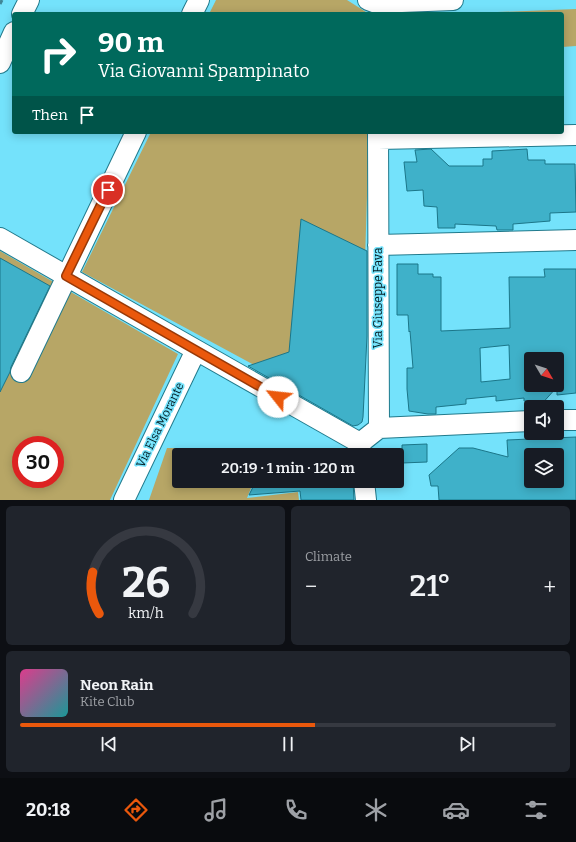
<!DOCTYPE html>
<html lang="en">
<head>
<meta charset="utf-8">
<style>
  :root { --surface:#171b24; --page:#20242c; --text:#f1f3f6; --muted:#9ea1a6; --line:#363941; --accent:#ea580c }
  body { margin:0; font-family:Bitter,serif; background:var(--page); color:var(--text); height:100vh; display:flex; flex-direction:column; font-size:15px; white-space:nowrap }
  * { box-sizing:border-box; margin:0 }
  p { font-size:13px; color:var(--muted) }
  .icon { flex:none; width:22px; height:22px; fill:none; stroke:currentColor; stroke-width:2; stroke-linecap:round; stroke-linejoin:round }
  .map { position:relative; height:500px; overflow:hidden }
  .panel { display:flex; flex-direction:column; gap:6px; padding:6px; background:#0d0f14; flex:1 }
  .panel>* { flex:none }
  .top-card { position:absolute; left:12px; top:12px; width:552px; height:122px; border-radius:4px; box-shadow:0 2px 10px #0003; background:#00695c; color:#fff; overflow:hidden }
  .needle { width:26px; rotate:129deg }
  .controls { position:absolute; left:524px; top:352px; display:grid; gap:8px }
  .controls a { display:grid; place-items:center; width:40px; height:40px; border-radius:4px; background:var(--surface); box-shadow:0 2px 10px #0003; font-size:20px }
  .speed { position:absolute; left:12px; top:436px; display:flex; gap:8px; font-size:20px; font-weight:700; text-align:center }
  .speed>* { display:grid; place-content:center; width:52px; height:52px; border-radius:50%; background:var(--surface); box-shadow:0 2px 10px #0003; line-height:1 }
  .speed .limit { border:6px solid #d22; background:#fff; color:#111 }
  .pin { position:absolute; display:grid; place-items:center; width:34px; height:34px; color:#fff; margin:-17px; border:2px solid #fff; border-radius:50%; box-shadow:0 1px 4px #0007 }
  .me { position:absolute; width:44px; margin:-22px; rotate:299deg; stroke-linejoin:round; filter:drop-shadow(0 0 3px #0008) }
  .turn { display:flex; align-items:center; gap:14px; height:84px; padding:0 20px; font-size:18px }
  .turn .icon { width:52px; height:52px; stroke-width:2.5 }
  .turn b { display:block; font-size:28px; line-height:34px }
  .then { display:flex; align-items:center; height:38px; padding:0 20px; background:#0003; gap:8px; font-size:15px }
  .big { font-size:30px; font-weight:600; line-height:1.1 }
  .panel .tile { flex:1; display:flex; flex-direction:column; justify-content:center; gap:6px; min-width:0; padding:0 14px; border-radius:6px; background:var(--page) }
  .panel .dial { align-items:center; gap:0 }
  .dial svg { height:104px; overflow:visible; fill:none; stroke:var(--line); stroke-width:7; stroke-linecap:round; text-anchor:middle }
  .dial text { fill:var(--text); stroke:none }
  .song { display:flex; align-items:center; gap:12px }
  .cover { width:48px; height:48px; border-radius:6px; background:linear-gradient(135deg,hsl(330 70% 55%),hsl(180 70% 35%)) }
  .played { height:4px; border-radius:2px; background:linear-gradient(90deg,var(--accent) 55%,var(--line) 55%) }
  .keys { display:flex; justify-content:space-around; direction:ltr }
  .heat { display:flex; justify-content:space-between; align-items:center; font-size:22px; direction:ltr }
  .panel .tiles { flex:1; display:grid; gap:6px; grid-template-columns:1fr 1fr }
  .tile:last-child { grid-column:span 2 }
  .trip { position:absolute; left:172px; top:448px; width:232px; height:40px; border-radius:4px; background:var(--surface); box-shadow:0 2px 10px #0003; font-weight:600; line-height:40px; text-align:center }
  .tabs { display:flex; height:64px; justify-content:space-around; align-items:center; background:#090b0e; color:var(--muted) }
  .tabs .icon { width:28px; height:28px }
  .tabs .current { color:var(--accent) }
  .tabs b { font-size:18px; color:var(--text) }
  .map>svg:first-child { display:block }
  .green { fill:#b7a666; fill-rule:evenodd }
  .building { fill:#3fb1c9; stroke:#1b7689; fill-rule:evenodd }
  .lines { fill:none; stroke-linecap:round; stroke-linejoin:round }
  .street-casing { stroke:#217a8c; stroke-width:22 }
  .street { stroke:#fff; stroke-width:20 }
  .rail { stroke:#408696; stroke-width:3; stroke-dasharray:8 4; stroke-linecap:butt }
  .route-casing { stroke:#983908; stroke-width:10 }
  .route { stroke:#ea580c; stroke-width:7 }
  .labels { text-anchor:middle; stroke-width:3; stroke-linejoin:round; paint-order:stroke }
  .street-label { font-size:12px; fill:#031b21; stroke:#74e2fb }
</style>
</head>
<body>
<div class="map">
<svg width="576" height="500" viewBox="0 0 576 500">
  <rect width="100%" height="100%" fill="#74e2fb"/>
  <!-- green -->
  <path class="green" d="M 216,0 L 347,0 L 366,12 L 367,14 L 209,14 Z
    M 576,9 L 576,46 L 562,47 L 562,14 L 447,14 Z
    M 151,132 L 369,132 L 360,422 L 82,272 Z
    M 0,251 L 178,354 L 110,500 L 0,500 ZM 21,445 L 55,445 L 55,479 L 21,479 Z
    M 167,448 L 269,449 L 266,455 L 179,455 L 179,481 L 254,481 L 247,498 L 298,492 L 299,500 L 149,500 Z"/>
  <!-- building -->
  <path class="building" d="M 431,149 L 449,166 L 483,166 L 483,159 L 492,159 L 492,151 L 527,149 L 528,160 L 545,160 L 545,164 L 575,164 L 576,212 L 550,213 L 550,221 L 513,224 L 513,230 L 497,230 L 496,226 L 455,224 L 455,228 L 438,228 L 437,207 L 424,206 L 423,190 L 407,191 L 404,162 L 417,162 L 415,150 Z
    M 301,219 L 367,251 L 367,336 L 363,417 L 362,422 L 358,425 L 353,426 L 248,366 L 289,352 Z
    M 0,258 L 50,286 L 11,367 L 10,372 L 0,392 Z
    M 397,264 L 418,264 L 418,274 L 433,274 L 433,277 L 441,277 L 441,331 L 510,328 L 509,277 L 545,277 L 544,269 L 576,269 L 576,393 L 557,395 L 557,387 L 539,407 L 531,407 L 531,409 L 527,409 L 526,401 L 524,401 L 524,398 L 496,401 L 496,396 L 466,399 L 466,404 L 436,407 L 436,414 L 428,414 L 409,411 L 407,389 L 407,368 L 413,368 L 410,331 L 409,332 L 408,315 L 397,315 ZM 509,345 L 510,379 L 481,382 L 480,348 ZM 531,359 L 557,359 L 557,385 L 531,385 Z
    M 576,437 L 576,500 L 439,500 L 438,486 L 431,486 L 429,475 L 459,448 L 473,448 L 508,457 L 507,440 ZM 531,455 L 557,455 L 557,481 L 531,481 Z
    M 427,444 L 427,462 L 402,463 L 402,445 Z
    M 327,449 L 332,455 L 268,455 L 271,450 Z
    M 256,481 L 353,481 L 354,500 L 301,500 L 300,491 L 249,495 Z"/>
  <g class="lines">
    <!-- street casing -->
    <g class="street-casing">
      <path id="street" d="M 368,0 L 376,3 L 453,0
        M 22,14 L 29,0
        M 192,14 L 199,0
        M 0,63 L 14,32
        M 378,139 L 576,135
        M 0,238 L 196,350 L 360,443
        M 378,245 L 576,240
        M 21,372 L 136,132
        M 557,420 L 576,420
        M 379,428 L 531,421
        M 361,455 L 360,443 L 379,428 L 378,132
        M 364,481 L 366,500
        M 124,500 L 196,350"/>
    </g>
    <!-- street -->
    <use href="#street" class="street"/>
    <!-- rail -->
    <path class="rail" d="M 0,4 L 2,0"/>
  </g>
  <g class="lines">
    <!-- route casing -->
    <g class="route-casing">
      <path id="route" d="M 108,190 L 66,276 L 278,397"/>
    </g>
    <!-- route -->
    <use href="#route" class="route"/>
  </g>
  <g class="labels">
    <!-- street labels -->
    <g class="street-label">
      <text transform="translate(378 298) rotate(-90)" y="4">Via Giuseppe Fava</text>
      <text transform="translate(160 425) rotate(-64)" y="4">Via Elsa Morante</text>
    </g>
  </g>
</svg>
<div class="controls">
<a><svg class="needle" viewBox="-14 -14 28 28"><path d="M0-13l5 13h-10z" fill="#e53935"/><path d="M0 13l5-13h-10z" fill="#9ea1a6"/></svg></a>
<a><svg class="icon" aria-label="sound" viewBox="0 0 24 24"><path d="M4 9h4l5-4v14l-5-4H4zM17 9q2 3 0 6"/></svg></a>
<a><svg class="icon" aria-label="layers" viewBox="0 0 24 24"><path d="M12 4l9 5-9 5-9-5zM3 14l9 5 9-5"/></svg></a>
</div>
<div class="speed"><div class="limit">30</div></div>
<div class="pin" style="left:108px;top:190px;background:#d93025"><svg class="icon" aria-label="arrive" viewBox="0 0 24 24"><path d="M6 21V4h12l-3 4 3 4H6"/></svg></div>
<svg class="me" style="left:278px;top:397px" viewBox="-20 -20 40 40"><circle r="19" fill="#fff"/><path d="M0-13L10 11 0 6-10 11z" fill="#ea580c"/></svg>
<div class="trip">20:19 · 1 min · 120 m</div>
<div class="top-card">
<div class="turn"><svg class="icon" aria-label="right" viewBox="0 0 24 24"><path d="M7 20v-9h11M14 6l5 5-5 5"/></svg><div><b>90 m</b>Via Giovanni Spampinato</div></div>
<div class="then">Then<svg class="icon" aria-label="arrive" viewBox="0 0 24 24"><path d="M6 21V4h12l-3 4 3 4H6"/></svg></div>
</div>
</div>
<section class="panel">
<div class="tiles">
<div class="tile dial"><svg viewBox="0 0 100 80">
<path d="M14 69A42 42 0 1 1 86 69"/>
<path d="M14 69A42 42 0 0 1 9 37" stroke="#ea580c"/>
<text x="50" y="56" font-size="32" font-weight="700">26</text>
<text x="50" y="72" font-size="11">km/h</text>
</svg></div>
<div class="tile"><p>Climate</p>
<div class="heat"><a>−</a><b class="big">21°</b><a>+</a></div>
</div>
<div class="tile">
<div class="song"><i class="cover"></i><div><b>Neon Rain</b><p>Kite Club</p></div></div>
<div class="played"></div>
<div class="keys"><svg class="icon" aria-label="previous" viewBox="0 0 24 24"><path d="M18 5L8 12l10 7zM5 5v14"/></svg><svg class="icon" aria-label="pause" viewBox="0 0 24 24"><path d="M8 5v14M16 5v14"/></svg><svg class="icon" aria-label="next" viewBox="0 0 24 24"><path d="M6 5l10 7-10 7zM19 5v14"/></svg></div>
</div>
</div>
</section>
<nav class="tabs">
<b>20:18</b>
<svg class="icon current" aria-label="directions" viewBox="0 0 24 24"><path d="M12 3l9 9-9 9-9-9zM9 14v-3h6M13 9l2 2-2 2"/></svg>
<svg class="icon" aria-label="music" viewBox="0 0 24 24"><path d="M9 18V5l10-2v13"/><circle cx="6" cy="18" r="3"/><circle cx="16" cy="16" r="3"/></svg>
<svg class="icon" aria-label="phone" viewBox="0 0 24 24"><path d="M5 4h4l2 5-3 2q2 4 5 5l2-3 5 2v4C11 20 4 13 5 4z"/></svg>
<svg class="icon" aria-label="climate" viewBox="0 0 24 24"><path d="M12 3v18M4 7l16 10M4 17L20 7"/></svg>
<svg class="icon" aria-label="car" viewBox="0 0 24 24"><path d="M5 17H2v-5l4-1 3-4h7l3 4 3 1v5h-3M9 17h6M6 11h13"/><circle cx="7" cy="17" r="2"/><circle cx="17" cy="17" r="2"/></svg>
<svg class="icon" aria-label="filters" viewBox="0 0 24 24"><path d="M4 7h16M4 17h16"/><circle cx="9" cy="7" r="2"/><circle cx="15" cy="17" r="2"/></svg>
</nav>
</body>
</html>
